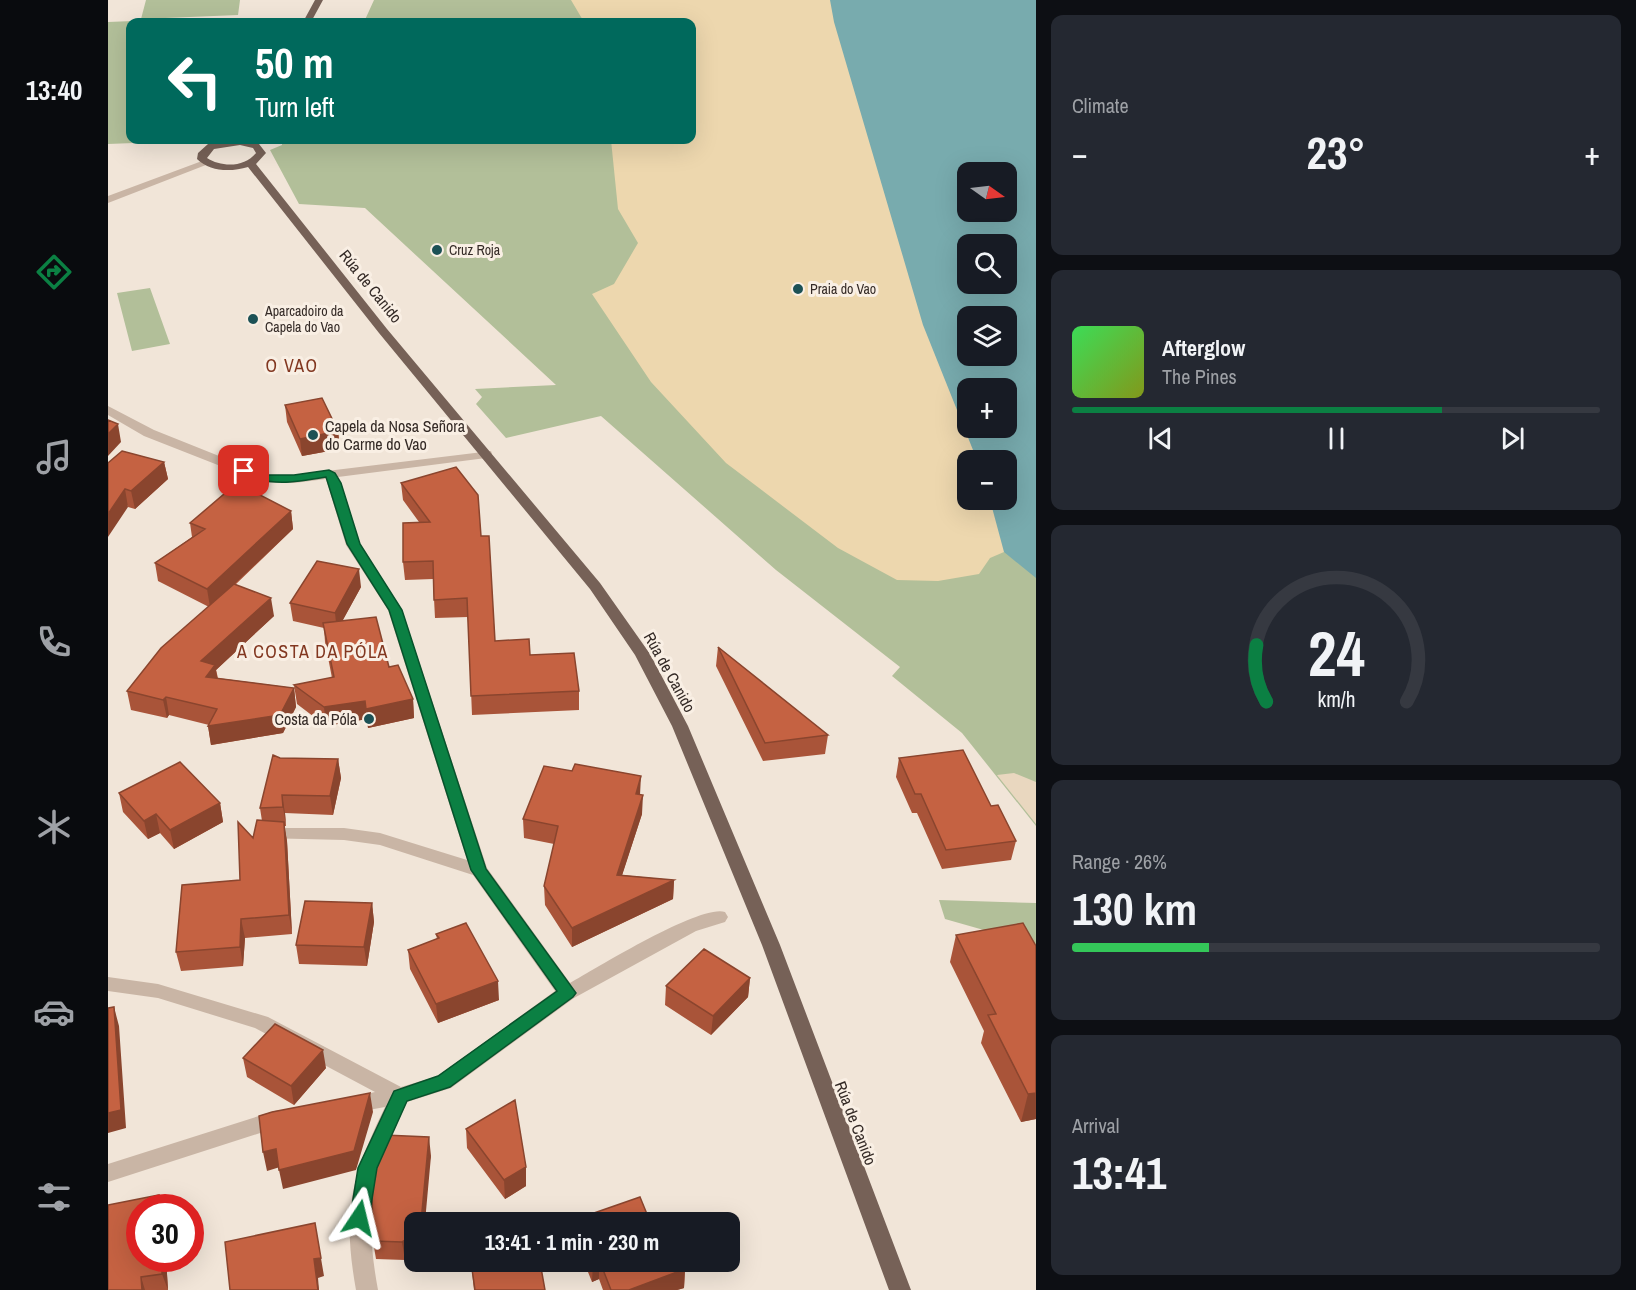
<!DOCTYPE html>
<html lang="en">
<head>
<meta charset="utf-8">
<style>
  :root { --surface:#171b24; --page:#242831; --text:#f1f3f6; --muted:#9ea1a6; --line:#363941; --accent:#0b8043 }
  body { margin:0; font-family:"Archivo Narrow",sans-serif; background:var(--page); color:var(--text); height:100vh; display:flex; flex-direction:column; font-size:22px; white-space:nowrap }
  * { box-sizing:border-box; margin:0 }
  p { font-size:20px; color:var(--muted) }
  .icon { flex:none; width:33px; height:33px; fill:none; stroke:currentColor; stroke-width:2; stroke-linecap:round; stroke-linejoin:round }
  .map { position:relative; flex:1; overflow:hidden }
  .side { display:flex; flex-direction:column; gap:15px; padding:15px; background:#0d0f14; width:600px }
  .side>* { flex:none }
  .guide { position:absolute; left:18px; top:18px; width:570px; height:126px; border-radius:12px; box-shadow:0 6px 24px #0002; background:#00695c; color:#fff; overflow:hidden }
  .needle { width:39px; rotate:104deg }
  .controls { position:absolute; left:849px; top:162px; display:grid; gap:12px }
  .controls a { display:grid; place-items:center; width:60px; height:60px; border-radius:12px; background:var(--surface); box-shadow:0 6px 24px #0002; font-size:30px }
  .speed { position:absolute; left:18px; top:1194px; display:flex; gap:12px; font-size:30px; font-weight:700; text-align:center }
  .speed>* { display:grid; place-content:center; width:78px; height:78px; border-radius:50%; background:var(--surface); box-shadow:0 6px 24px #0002; line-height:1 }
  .speed .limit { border:9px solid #d22; background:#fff; color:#111 }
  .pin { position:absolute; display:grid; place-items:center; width:51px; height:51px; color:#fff; margin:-26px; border-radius:12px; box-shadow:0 3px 9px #0006 }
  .me { position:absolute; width:66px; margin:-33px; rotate:10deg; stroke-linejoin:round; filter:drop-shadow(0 0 4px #0008) }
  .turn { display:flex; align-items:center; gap:21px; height:126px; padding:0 30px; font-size:27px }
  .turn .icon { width:78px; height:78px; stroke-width:2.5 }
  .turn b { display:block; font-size:42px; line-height:51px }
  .big { font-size:45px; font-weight:800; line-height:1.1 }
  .side .card { flex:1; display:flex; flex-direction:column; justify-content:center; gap:9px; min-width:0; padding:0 21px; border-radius:12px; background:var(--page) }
  .side .dial { align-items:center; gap:0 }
  .dial svg { height:156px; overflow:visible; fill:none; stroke:var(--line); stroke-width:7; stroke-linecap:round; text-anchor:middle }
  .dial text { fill:var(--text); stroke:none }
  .song { display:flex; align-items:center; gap:18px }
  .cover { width:72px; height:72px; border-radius:9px; background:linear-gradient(135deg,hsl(130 70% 55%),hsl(70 70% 35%)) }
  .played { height:6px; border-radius:3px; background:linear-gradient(90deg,var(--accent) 70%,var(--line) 70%) }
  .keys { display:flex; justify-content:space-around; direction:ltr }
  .heat { display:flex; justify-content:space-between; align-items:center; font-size:33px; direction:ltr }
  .charge { height:9px; border-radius:4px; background:linear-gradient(90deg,#34c759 26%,var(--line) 0) }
  .trip { position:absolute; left:296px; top:1212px; width:336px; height:60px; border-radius:12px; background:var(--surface); box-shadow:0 6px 24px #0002; font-weight:800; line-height:60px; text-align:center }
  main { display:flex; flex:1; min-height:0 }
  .menu { display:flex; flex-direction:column; width:108px; justify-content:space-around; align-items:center; background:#090b0e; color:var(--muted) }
  .menu .icon { width:42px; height:42px }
  .menu .on { color:var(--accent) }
  .menu b { font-size:27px; color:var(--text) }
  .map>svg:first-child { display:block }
  .green { fill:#b2bf99; fill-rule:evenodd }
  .sand { fill:#edd7ae; fill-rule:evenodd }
  .plaza { fill:#e9d7bf }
  .water { fill:#78abae; fill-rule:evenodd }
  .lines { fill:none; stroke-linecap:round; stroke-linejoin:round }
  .minor { fill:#c9b5a5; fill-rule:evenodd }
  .major { fill:#766157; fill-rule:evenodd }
  .wall { fill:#a95439 }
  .shaded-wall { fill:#8a452e }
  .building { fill:#c56242; stroke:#8a452e; stroke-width:1.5 }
  .route { fill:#0b8043; stroke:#07532c; stroke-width:1.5 }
  .poi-dot { fill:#1c5155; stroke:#f9efe4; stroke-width:2 }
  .labels { text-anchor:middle; stroke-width:6; stroke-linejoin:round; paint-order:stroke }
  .far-poi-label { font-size:14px; fill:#342a26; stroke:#f9efe4; text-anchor:start }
  .street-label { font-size:16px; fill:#342a26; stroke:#f9efe4 }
  .poi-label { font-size:16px; fill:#342a26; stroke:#f9efe4; text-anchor:start }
  .neighbourhood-label { font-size:18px; letter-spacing:1.5px; fill:#823720; stroke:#f9efe4 }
</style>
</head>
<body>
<main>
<nav class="menu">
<b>13:40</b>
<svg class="icon on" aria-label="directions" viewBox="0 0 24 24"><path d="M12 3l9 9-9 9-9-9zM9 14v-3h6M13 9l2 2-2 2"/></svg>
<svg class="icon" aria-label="music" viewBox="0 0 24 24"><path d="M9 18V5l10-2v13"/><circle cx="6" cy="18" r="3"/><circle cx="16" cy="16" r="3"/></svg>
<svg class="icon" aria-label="phone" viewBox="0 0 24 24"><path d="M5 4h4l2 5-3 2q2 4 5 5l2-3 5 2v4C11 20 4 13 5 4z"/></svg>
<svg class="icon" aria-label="climate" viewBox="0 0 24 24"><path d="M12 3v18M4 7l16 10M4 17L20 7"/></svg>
<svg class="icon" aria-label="car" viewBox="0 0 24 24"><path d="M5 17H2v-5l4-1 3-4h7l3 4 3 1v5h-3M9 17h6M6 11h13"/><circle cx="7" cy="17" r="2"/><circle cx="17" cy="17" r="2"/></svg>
<svg class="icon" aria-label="filters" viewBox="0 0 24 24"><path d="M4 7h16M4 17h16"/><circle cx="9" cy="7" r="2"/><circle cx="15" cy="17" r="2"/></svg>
</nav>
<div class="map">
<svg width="928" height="1290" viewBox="0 0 928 1290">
  <rect width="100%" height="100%" fill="#f1e5d8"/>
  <!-- green -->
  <path class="green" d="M 38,0 L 132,0 L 130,15 L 33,19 Z
    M 266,0 L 851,0 L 928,235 L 928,826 L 854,733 L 784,676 L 792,667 L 668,570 L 493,416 L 398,438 L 368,404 L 374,397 L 367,389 L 448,385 L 257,208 L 191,204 L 162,150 L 174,145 L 174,140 L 584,140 L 584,22 L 256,22 ZM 860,172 L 898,172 L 898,212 L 860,212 ZM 860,244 L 898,244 L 898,284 L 860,284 ZM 860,316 L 898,316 L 898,356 L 860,356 ZM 860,388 L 898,388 L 898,428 L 860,428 ZM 860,460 L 898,460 L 898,500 L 860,500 Z
    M 75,19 L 74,22 L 22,22 L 22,140 L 52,140 L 52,142 L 0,144 L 0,22 Z
    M 42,288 L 62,344 L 24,351 L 9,293 Z
    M 831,900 L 928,903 L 928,945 L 837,919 Z"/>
  <!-- sand -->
  <path class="sand" d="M 463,0 L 826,0 L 860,244 L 860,284 L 881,284 L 928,353 L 928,530 L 896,552 L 882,558 L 871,574 L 830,581 L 789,580 L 730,548 L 618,463 L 543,382 L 484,294 L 506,284 L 530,243 L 510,209 L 503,140 L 584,140 L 584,22 L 476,22 ZM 860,316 L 898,316 L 898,356 L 860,356 ZM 860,388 L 898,388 L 898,428 L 860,428 ZM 860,460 L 898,460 L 898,500 L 860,500 Z"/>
  <!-- plaza -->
  <path class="plaza" d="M 906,773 L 928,782 L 928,824 L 889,775 Z"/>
  <!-- water -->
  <path class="water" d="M 722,0 L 928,0 L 928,578 L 896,552 L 882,500 L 898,500 L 898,460 L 869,460 L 815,325 L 726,22 ZM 860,172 L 898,172 L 898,212 L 860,212 ZM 860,244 L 898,244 L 898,284 L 860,284 ZM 860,316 L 898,316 L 898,356 L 860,356 ZM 860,388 L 898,388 L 898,428 L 860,428 Z"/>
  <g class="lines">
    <!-- minor -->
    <path class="minor" d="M 94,161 L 103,163 L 0,203 L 0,196 Z
      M 0,406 L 46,430 L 141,468 L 159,475 L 186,475 L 383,451 L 384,454 L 378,458 L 230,477 L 252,545 L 294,610 L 379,868 L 462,983 C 489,968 592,904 617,912 L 620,917 L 617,922 L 588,931 L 466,998 L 343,1088 L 299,1102 C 290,1122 280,1141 273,1161 C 259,1204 262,1247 270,1290 L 248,1290 C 234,1212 243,1177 277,1107 L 244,1113 L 237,1111 L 234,1105 L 237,1099 L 267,1092 L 147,1028 L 50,998 L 0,991 L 0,977 L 50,984 L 160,1017 L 293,1087 L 330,1076 L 447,991 L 365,875 L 272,845 L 236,840 L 154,838 L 152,834 L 154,830 L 160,828 L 236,828 L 272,833 L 359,860 L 280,610 L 238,545 L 218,479 L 186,483 L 153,482 L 36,436 L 0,415 Z
      M 170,1110 L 177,1113 L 180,1119 L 177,1125 L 0,1182 L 0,1164 Z"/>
    <!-- major -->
    <path class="major" d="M 207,0 L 215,0 L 203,22 L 195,22 Z
      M 134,140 L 151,144 L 158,153 L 148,164 L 279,329 L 492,583 L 542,654 L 580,726 L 672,945 L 803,1290 L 781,1290 L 654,945 L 564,726 L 527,655 L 482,589 L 271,333 L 140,167 C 123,172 102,172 89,159 L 90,153 L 100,144 ZM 132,145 L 145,148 L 148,153 C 136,168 113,167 99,158 L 106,149 Z"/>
  </g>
  <!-- wall -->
  <path class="wall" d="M 177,405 L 230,431 L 232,449 L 194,456 L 179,422 Z
    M 56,462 L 60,479 L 27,509 L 20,507 L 0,463 Z
    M 293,483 L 373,536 L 387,641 L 422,655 L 471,691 L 471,710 L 364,715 L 360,617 L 327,618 L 325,579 L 297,580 L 295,562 L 311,522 L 295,500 Z
    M 183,511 L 185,529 L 127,585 L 166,616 L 108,670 L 110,678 L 186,688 L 188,707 L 175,733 L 103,745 L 100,726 L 101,725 L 61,715 L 59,718 L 23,710 L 19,691 L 101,607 L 50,581 L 47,563 L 84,537 L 82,523 Z
    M 253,587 L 234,621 L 281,667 L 305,699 L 306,718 L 260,728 L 259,719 L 218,726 L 189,704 L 186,685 L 224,678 L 217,642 L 216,628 L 185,621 L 182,603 Z
    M 610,647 L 720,735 L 717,754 L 655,761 L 608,666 Z
    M 172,758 L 230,759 L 233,778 L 225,815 L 177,813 L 178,826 L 176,826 L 179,841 L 184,934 L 137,938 L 135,966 L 73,971 L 68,952 L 132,880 L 145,838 L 154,821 L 152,808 Z
    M 791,758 L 883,806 L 908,841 L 903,860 L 834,869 L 809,813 L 804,813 L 788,777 Z
    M 11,793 L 112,803 L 115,822 L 66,849 L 52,833 L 40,839 L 15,812 Z
    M 532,795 L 534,814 L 514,875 L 566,880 L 565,899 L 464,947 L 437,905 L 436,886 L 446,844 L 416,838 L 415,819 Z
    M 264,903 L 266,922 L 259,966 L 191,964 L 188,945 Z
    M 328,934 L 391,1000 L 330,1023 L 302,969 L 300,950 L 329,939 Z
    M 848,935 L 928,946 L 928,1119 L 913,1122 L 873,1043 L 876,1031 L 842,962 Z
    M 642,978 L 640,997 L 603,1035 L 557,1005 L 558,986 Z
    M 135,1058 L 218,1068 L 186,1105 L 139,1077 Z
    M 358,1129 L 418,1186 L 397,1199 L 359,1148 Z
    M 323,1156 L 297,1260 L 268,1259 L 265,1241 Z
    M 58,1258 L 60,1290 L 0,1290 Z
    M 363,1262 L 432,1262 L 437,1290 L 366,1290 Z
    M 476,1262 L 574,1262 L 577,1269 L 576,1288 L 569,1290 L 495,1290 L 491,1279 L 484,1282 Z"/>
  <!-- shaded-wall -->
  <path class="shaded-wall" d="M 10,424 L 13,442 L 0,456 L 0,434 Z
    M 230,431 L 232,449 L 194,456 L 192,439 Z
    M 56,462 L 60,479 L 27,509 L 23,491 Z
    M 17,489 L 20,507 L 0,537 L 0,514 Z
    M 183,511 L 185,529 L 102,607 L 99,589 Z
    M 251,569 L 253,587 L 229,631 L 227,613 Z
    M 163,598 L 166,616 L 108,670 L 110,683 L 102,695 L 93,661 Z
    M 186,688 L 188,707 L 175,733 L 103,745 L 100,726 Z
    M 58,697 L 61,715 L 59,718 L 55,700 Z
    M 305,699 L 306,718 L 260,728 L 258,709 Z
    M 257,701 L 259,719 L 218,726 L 216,707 Z
    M 230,759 L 233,778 L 225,815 L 222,796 Z
    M 533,776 L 532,795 L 528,794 Z
    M 174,795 L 177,813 L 178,826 L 175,807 Z
    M 535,795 L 534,814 L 508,894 L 509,875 Z
    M 112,803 L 115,822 L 66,849 L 62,830 Z
    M 48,814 L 52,833 L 40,839 L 36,821 Z
    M 176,822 L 179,841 L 184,934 L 181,915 Z
    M 566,880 L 565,899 L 464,947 L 464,928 Z
    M 264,903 L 266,922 L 259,966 L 256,947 Z
    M 133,919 L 137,938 L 135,966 L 132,947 Z
    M 642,978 L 640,997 L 603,1035 L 605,1016 Z
    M 390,981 L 391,1000 L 330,1023 L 328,1004 Z
    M 6,1007 L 11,1026 L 18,1128 L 0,1133 L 0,1113 Z
    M 215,1050 L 218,1068 L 186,1105 L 183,1086 Z
    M 262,1093 L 265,1112 L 248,1170 L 175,1189 L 171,1170 Z
    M 928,1093 L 928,1119 L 913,1122 L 920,1094 Z
    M 321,1137 L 323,1156 L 317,1222 L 313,1222 Z
    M 168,1149 L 172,1167 L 159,1171 L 155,1152 Z
    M 418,1167 L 418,1186 L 397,1199 L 396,1180 Z
    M 51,1195 L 54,1208 L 51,1208 Z
    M 207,1223 L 216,1276 L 210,1278 L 211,1290 L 210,1290 L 206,1259 Z
    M 306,1235 L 306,1254 L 297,1260 L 294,1242 Z
    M 54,1258 L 58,1258 L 60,1290 L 54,1274 Z
    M 490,1262 L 491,1262 L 491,1279 L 484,1282 L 485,1263 Z
    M 577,1269 L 576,1288 L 569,1290 L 521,1290 Z
    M 33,1277 L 37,1290 L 34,1290 Z"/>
  <!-- building -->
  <path class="building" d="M 214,398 L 230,431 L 192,439 L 177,405 Z
    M 0,420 L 10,424 L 0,434 Z
    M 14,451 L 56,462 L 23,491 L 17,489 L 0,514 L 0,463 Z
    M 348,467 L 370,495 L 373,536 L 381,536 L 387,641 L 421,639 L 422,655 L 466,653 L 471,691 L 363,696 L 359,598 L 326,600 L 325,561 L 295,562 L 295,523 L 322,522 L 293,483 Z
    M 129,483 L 183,511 L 99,589 L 47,563 L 97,529 L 82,523 Z
    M 209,561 L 251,569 L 227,613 L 182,603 Z
    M 126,584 L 163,598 L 93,661 L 107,665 L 98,677 L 186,688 L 172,715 L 100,726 L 109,709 L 58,697 L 55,700 L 19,691 L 53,648 Z
    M 268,617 L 281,667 L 290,665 L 305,699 L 258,709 L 257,701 L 216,707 L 186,685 L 226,677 L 215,623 Z
    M 610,647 L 720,735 L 657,743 Z
    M 855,750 L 883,806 L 890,805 L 908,841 L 838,850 L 813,794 L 807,794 L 791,758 Z
    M 165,755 L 172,758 L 230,759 L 222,796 L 174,795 L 175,807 L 152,808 Z
    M 72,762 L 112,803 L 62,830 L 48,814 L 36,821 L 11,793 Z
    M 467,764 L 533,776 L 528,794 L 535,795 L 509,875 L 566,880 L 464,928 L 436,886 L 450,826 L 415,819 L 436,766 L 464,771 Z
    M 149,820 L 176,822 L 181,915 L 133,919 L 132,947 L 68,952 L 74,885 L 132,880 L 130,822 L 145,838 Z
    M 197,901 L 264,903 L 256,947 L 188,945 Z
    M 358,923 L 390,981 L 328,1004 L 300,950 L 331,938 L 328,934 Z
    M 915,923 L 928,946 L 928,1093 L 920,1094 L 880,1015 L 888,1014 L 848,935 Z
    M 596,949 L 642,978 L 605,1016 L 558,986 Z
    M 6,1007 L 13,1110 L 0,1113 L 0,1008 Z
    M 167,1024 L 215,1050 L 183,1086 L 135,1058 Z
    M 262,1093 L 246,1151 L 171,1170 L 168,1149 L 155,1152 L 151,1116 L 164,1112 Z
    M 407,1100 L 418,1167 L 396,1180 L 358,1129 Z
    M 276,1135 L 321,1137 L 313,1222 L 306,1222 L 306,1235 L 294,1242 L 265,1241 L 264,1191 L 268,1159 Z
    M 51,1195 L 51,1208 L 32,1208 L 32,1258 L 54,1258 L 54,1274 L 33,1277 L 34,1290 L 0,1290 L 0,1205 Z
    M 532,1197 L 541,1219 L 547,1218 L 549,1222 L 467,1222 L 466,1220 Z
    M 207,1223 L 213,1258 L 206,1259 L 210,1290 L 122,1290 L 117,1242 Z
    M 363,1262 L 432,1262 L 437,1290 L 367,1290 Z
    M 492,1262 L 574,1262 L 577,1269 L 521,1290 L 503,1290 Z"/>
  <!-- route -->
  <path class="route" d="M 136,468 L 159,475 L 186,475 L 221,470 L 227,473 L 233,483 L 252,544 L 294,610 L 378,869 L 468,993 L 465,997 L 342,1087 L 299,1101 L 269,1168 L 261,1218 L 258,1224 L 251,1226 L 244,1224 L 242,1218 L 250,1168 L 286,1091 L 330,1076 L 449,991 L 363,870 L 281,610 L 239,544 L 218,477 C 183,483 165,486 132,474 L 130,471 Z"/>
  <!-- markers -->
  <g class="poi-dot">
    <circle cx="329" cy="250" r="6"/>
    <circle cx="690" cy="289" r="6"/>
    <circle cx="145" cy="319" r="6"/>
    <circle cx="205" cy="435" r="6"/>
    <circle cx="261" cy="719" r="6"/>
  </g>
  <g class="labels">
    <!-- far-poi labels -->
    <g class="far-poi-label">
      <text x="341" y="255">Cruz Roja</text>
      <text x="702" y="294">Praia do Vao</text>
      <text x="157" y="316">Aparcadoiro da<tspan x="157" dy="16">Capela do Vao</tspan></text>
    </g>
    <!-- street labels -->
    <g class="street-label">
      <text transform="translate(263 286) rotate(51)" y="6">Rúa de Canido</text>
      <text transform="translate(562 672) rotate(61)" y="6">Rúa de Canido</text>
      <text transform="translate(748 1123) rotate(69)" y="6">Rúa de Canido</text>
    </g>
    <!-- poi labels -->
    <g class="poi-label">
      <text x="217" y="432">Capela da Nosa Señora<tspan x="217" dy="18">do Carme do Vao</tspan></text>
      <text x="249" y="725" text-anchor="end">Costa da Póla</text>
    </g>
    <!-- neighbourhood labels -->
    <g class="neighbourhood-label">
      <text x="184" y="372">O VAO</text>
      <text x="205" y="658">A COSTA DA PÓLA</text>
    </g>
  </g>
</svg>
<div class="controls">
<a><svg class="needle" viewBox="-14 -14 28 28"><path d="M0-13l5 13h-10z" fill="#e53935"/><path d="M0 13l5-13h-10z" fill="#9ea1a6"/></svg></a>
<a><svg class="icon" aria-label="search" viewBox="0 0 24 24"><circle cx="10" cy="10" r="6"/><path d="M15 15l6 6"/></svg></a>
<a><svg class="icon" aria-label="layers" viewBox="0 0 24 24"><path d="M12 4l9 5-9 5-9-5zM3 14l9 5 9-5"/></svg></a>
<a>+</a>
<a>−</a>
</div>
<div class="speed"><div class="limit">30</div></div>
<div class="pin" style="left:136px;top:471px;background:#d93025"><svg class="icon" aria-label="arrive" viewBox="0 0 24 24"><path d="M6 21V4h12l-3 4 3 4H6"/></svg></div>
<svg class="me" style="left:251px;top:1218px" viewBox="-20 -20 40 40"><path d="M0-17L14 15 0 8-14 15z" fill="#0b8043" stroke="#fff" stroke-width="4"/></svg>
<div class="trip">13:41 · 1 min · 230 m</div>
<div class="guide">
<div class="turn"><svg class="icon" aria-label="left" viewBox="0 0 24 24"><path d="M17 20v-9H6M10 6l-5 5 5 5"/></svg><div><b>50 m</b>Turn left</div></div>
</div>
</div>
<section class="side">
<div class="card"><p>Climate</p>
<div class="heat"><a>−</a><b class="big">23°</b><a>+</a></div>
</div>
<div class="card">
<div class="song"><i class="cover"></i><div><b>Afterglow</b><p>The Pines</p></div></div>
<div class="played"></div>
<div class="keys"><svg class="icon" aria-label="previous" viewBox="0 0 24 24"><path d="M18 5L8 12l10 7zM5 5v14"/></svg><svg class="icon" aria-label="pause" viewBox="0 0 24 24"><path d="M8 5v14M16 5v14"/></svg><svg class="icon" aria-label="next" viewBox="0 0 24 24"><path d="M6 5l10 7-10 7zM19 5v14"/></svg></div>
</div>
<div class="card dial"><svg viewBox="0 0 100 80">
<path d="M14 69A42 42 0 1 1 86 69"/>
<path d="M14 69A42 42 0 0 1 9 40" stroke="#0b8043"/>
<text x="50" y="56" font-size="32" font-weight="700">24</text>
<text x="50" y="72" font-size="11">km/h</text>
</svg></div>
<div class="card"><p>Range · 26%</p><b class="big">130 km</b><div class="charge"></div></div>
<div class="card"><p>Arrival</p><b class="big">13:41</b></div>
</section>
</main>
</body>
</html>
